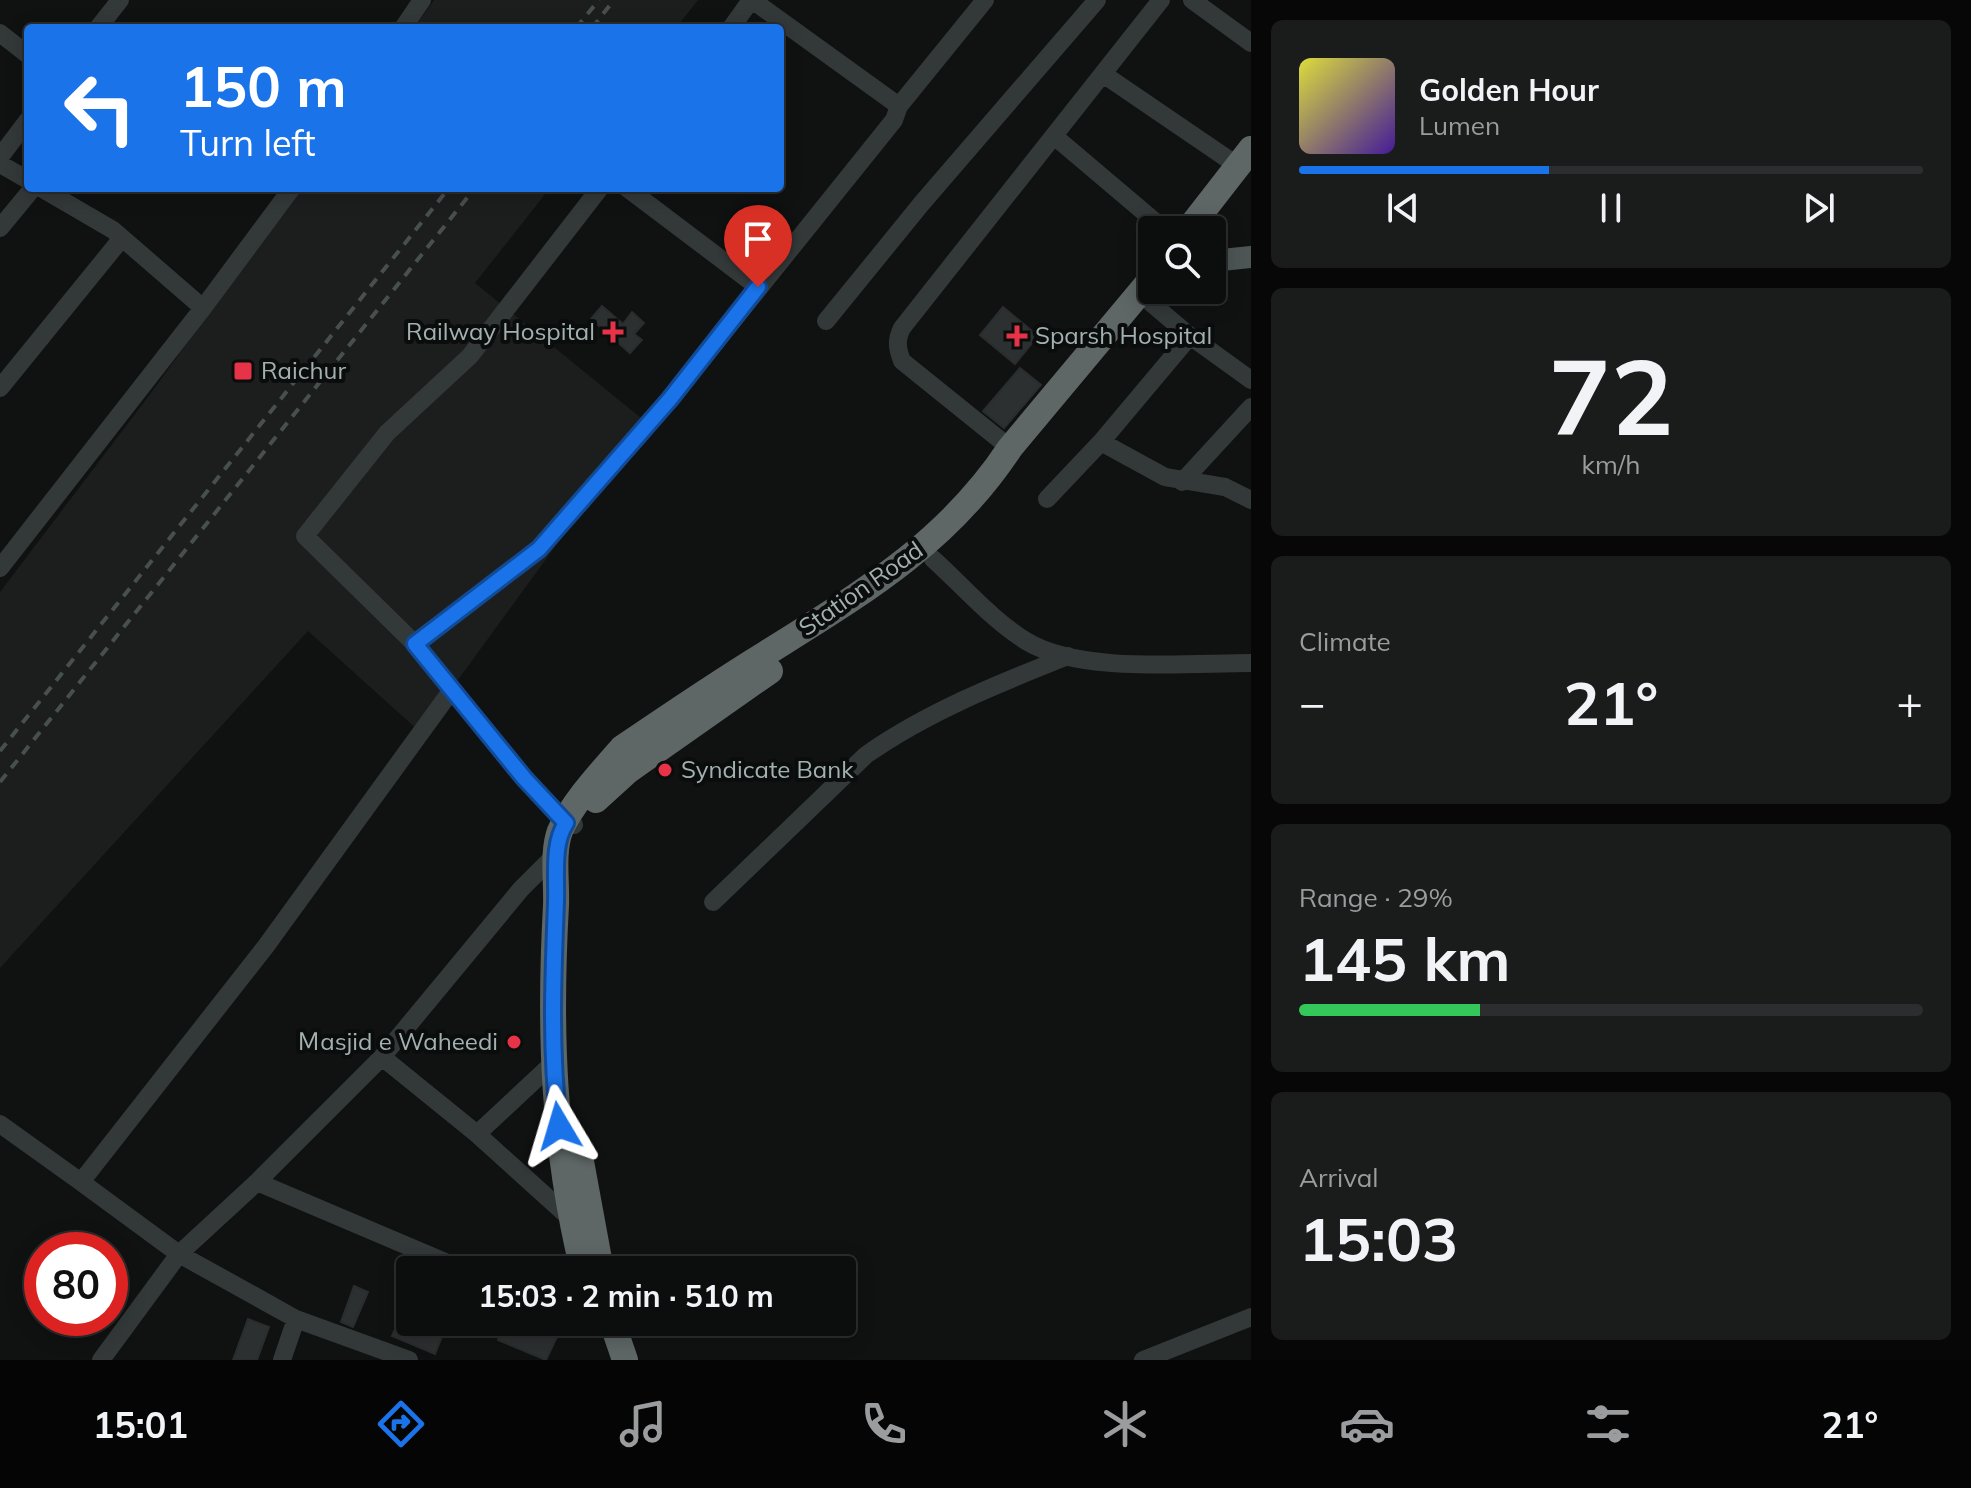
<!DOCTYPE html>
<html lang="en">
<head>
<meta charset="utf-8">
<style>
  :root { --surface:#0c0d0d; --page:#1a1b1b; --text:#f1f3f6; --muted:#9a9c9d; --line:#2c2d2e; --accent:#1a73e8 }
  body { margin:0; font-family:Mulish,"Noto Sans SC",sans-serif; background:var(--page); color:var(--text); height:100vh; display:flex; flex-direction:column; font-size:30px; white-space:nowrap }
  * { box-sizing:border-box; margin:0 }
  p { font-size:26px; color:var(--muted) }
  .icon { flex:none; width:44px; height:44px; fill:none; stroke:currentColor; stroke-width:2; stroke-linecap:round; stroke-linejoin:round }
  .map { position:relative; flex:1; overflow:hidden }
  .side { display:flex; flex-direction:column; gap:20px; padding:20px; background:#070707; width:720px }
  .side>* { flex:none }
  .top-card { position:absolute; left:24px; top:24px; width:760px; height:168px; border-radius:8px; box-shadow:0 4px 20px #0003,0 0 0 2px var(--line); background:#1a73e8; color:#fff; overflow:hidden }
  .fabs { position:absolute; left:1138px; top:216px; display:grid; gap:16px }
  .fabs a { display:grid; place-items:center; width:88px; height:88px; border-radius:8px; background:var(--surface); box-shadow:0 4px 20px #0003,0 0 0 2px var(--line); font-size:40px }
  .speed { position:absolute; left:24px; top:1232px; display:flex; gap:16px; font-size:40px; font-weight:700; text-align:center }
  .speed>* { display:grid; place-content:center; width:104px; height:104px; border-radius:50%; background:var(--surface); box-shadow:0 4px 20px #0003,0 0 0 2px var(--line); line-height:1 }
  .speed .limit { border:12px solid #d22; background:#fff; color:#111 }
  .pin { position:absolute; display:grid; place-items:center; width:68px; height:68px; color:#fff; margin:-82px -34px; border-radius:50% 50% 50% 0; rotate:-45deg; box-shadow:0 0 8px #0007 }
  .pin .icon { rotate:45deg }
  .me { position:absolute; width:88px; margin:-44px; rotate:353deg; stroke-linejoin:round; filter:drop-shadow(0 0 6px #0008) }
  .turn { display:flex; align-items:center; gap:28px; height:168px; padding:0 24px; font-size:36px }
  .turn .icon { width:104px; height:104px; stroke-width:2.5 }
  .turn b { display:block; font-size:56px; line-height:68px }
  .big { font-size:60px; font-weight:700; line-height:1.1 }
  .side .card { flex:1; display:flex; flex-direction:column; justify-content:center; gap:12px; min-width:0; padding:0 28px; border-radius:12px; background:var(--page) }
  .side .dial { align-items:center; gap:0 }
  .dial b { font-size:104px; line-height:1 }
  .song { display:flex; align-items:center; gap:24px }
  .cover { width:96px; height:96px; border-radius:12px; background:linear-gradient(135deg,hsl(60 70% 55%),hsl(260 70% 35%)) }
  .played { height:8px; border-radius:4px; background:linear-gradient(90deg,var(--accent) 40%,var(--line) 40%) }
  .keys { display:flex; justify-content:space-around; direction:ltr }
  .heat { display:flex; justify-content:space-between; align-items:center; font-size:44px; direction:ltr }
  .charge { height:12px; border-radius:6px; background:linear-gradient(90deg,#34c759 29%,var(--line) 0) }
  .trip { position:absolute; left:396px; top:1256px; width:460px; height:80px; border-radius:8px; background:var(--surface); box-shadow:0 4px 20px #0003,0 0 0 2px var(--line); font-weight:700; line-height:80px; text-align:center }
  .tabs { display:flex; height:128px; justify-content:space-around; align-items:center; background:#050505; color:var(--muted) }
  .tabs .icon { width:56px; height:56px }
  .tabs .active { color:var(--accent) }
  .tabs b { font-size:36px; color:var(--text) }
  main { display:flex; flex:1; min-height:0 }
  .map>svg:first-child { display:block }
  .built { fill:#1c1e1e }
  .building { fill:#2d3030; stroke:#2a2d2d; stroke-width:2 }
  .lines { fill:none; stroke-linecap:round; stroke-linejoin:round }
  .minor { stroke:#333838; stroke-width:18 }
  .major { stroke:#4e5555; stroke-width:22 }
  .highway { stroke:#5e6766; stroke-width:26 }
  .rail { stroke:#484f4f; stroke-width:4; stroke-dasharray:10 8; stroke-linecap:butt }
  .route-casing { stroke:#114b97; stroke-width:20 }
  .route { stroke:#1a73e8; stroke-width:14 }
  .poi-dot { fill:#e73347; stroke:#0b0c0c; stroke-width:3 }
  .labels { text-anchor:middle; stroke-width:8; stroke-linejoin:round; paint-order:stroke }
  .poi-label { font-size:24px; fill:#a2b1b0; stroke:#0b0c0c; text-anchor:start }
  .street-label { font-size:24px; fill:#a2b1b0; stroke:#0b0c0c }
</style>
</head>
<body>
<main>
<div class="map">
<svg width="1251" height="1360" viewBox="0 0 1251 1360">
  <rect width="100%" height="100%" fill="#101111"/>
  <!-- built -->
  <path class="built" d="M 434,0 L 698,0 L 676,28 L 414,28 Z
    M 299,188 L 550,188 L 475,283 L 646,422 L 420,732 L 308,631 L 0,968 L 0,592 L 151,393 Z"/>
  <!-- building -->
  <path class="building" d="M 602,306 L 623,324 L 632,312 L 644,323 L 634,334 L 642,340 L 630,353 L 591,319 Z
    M 1003,307 L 1038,336 L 1015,364 L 980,335 Z
    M 1020,368 L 1041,385 L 1004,428 L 983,411 Z
    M 354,1286 L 368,1292 L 353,1327 L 341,1322 Z
    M 410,1295 L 410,1322 L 436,1322 L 446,1326 L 435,1354 L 392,1336 Z
    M 248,1319 L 269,1327 L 257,1360 L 233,1360 Z
    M 505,1322 L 564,1322 L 546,1360 L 498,1340 Z"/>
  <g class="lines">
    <!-- minor -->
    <path class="minor" d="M 752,0 L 899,106
      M 1192,0 L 1251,43
      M 98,28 L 120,0
      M 403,28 L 422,0
      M 731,28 L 751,0
      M 0,33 L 28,55
      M 1103,74 L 1238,166
      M 1054,136 L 1165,230
      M 0,157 L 28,120
      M 0,164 L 28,180
      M 41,188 L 113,230 L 203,308
      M 627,188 L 758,287
      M 0,228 L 33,188
      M 826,321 L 922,203 L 1097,0
      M 1190,336 L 1251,380
      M 0,388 L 122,238
      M 1101,442 L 1165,477 L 1225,487 L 1251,500
      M 1010,448 L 902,361 C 897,348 896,340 902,328 L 1161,0
      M 1182,482 L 1251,407
      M 1047,499 L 1101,442 L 1190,336 L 1151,303
      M 933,559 C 963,586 992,620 1026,641 C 1080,674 1188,663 1251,663
      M 0,568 L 203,308 L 292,188
      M 415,644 L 539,549 L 670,399 L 894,120 L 899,106 L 985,0
      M 574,825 L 566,823 L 524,778 L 415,644 L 305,536 L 387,433 L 470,356 L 600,188
      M 713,902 L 866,755 C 927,712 1000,683 1068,656
      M 382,1057 L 477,1134 L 570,1218
      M 0,1124 L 81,1182
      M 477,1134 L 552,1064
      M 257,1182 L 464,1270
      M 296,1319 L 409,1360
      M 587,1322 L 597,1326
      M 101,1360 L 179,1254 L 257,1182 L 382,1057 L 521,889 L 558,852
      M 282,1360 L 296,1319 L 179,1254 L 81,1182 L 266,946 L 451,691
      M 1143,1360 L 1251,1317"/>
    <!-- major -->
    <path class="major" d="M 1212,261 L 1251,257"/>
    <!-- highway -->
    <path class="highway" d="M 1188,230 L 1251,149
      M 596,800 L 629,770 L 770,671
      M 578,1145 L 601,1270
      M 583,1270 C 553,1146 549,1031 556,905 C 557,883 552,852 560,831 C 572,803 602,771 622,748 C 669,716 716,684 765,654 C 859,595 947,544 1010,448 L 1152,278
      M 612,1322 L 625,1360"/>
    <!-- rail -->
    <path class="rail" d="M 576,28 L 599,0
      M 592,28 L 614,0
      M 0,751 L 449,188
      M 0,782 L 475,188"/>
  </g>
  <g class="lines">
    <!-- route casing -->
    <g class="route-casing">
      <path id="route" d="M 559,1126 C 550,1049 553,979 556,902 C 557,877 552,844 566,823 L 524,778 L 415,644 L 539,549 L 670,399 L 758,287"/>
    </g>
    <!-- route -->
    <use href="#route" class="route"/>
  </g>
  <!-- markers -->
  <g class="poi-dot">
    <path d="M609 320h8v8h8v8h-8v8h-8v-8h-8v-8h8z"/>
    <path d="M1013 324h8v8h8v8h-8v8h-8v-8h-8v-8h8z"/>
    <rect x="233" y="361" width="20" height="20" rx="4"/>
    <circle cx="665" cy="770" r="8"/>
    <circle cx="514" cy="1042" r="8"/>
  </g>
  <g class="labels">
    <!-- poi labels -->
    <g class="poi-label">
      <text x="595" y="340" text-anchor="end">Railway Hospital</text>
      <text x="1035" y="344">Sparsh Hospital</text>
      <text x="261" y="379">Raichur</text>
      <text x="681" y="778">Syndicate Bank</text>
      <text x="498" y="1050" text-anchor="end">Ｍasjid e Waheedi</text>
    </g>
    <!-- street labels -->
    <g class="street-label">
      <text transform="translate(861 589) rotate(-35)" y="8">Station Road</text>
    </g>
  </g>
</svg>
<div class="fabs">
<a><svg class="icon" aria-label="search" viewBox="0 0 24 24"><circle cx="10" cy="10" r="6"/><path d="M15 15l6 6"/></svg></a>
</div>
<div class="speed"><div class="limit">80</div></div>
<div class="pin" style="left:758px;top:287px;background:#d93025"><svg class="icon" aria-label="arrive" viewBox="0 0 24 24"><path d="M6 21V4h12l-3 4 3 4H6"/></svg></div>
<svg class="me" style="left:559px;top:1126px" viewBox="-20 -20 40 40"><path d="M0-17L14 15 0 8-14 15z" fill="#1a73e8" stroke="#fff" stroke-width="4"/></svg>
<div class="trip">15:03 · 2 min · 510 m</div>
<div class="top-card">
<div class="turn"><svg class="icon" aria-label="left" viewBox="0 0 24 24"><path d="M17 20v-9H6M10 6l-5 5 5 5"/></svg><div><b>150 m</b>Turn left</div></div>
</div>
</div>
<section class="side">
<div class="card">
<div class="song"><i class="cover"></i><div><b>Golden Hour</b><p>Lumen</p></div></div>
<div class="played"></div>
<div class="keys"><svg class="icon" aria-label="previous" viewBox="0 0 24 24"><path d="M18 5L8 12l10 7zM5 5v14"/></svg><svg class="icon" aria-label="pause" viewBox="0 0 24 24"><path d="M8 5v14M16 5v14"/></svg><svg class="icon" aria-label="next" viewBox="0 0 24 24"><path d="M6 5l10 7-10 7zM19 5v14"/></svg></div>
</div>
<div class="card dial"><b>72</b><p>km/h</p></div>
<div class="card"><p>Climate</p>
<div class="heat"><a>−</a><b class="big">21°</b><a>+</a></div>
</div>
<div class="card"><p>Range · 29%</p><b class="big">145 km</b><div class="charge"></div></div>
<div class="card"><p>Arrival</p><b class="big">15:03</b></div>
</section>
</main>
<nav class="tabs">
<b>15:01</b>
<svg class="icon active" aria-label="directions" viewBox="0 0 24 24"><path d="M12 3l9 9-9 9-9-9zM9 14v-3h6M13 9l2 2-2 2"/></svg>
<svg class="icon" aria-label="music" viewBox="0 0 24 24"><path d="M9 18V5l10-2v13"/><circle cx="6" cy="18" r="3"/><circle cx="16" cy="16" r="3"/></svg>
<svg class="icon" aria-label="phone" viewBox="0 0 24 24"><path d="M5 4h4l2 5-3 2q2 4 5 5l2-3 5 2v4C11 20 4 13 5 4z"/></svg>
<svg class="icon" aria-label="climate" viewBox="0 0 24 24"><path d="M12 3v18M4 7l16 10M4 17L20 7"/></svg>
<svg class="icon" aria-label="car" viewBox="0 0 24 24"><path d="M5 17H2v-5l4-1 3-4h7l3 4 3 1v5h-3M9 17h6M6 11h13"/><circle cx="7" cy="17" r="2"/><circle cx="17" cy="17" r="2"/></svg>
<svg class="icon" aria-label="filters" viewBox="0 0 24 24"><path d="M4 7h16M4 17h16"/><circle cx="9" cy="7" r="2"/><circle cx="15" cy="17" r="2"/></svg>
<b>21°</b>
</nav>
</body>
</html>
